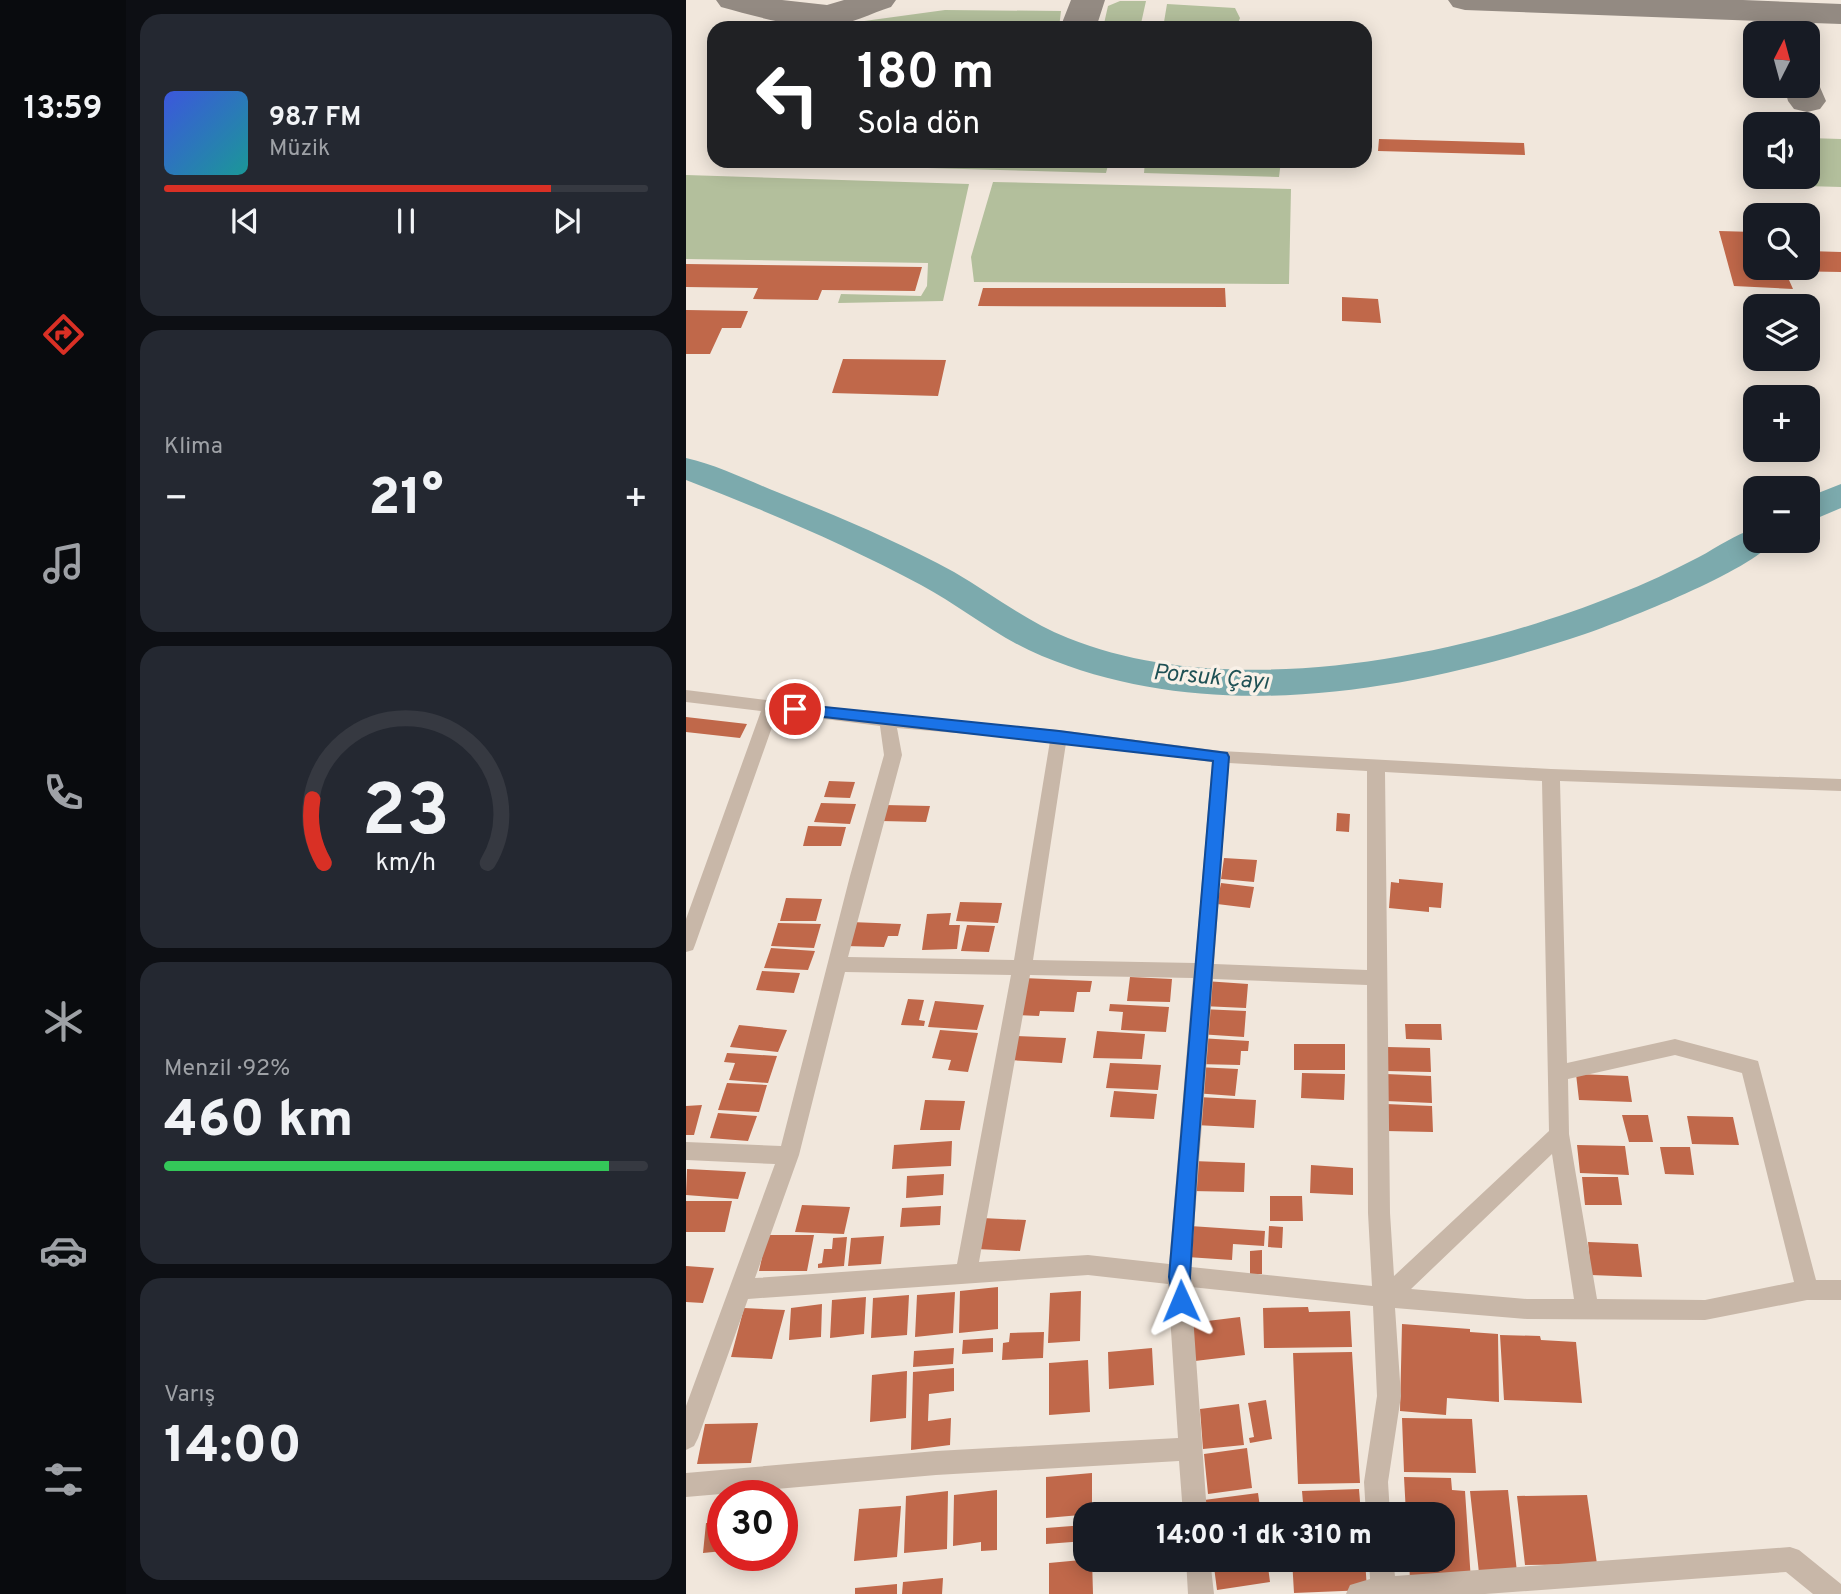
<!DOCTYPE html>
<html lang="tr">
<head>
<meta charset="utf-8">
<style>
  :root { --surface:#171b24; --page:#242831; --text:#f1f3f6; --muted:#9ea1a6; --line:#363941; --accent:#d93025 }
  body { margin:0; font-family:Overpass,sans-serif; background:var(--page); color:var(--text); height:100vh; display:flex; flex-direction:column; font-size:26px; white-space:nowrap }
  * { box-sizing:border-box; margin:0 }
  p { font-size:23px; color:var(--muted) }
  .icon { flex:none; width:38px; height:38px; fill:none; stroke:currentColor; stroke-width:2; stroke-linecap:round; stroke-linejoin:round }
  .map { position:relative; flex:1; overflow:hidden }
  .details { display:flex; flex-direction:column; gap:14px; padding:14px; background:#0d0f14; width:560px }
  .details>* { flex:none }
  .banner { position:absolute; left:21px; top:21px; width:665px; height:147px; border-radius:21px; box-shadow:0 4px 18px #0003; background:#202124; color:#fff; overflow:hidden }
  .needle { width:46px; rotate:6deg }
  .fabs { position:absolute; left:1057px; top:21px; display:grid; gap:14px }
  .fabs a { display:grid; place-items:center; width:77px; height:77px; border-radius:14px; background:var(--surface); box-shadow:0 4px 18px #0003; font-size:35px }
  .speed { position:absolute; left:21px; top:1480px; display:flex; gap:14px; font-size:35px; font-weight:700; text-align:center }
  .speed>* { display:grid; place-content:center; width:91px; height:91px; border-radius:50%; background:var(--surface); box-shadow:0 4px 18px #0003; line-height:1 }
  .speed .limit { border:10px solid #d22; background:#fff; color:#111 }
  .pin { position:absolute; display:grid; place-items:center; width:60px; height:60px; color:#fff; margin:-30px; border:4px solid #fff; border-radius:50%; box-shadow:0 2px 7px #0007 }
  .me { position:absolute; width:77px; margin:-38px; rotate:359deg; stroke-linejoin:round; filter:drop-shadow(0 0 5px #0008) }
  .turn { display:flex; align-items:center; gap:24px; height:147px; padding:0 35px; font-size:32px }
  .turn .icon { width:91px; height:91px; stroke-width:2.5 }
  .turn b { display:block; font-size:49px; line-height:60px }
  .big { font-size:52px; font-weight:800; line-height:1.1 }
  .details .tile { flex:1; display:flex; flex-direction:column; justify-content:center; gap:10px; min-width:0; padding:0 24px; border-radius:21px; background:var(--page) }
  .details .dial { align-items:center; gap:0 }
  .dial svg { height:182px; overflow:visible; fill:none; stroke:var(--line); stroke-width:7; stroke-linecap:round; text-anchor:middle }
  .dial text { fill:var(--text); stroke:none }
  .song { display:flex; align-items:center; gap:21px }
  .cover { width:84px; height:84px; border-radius:10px; background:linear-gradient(135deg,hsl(230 70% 55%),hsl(180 70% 35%)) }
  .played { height:7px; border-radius:4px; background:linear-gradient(90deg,var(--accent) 80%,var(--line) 80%) }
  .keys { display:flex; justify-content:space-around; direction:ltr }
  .heat { display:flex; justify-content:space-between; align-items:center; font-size:38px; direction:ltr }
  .charge { height:10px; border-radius:5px; background:linear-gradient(90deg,#34c759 92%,var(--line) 0) }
  .trip { position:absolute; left:387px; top:1502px; width:382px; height:70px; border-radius:21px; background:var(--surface); box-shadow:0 4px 18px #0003; font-weight:800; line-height:70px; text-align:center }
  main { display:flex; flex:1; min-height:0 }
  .tab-bar { display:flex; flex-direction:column; width:126px; justify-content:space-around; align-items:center; background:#090b0e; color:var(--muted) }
  .tab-bar .icon { width:49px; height:49px }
  .tab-bar .on { color:var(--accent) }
  .tab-bar b { font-size:32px; color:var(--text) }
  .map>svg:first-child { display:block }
  .green { fill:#b3bf9c }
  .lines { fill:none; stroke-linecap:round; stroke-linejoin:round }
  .river { fill:#7caaad; fill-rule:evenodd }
  .taxiway { fill:#938a82; fill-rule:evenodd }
  .building { fill:#c0684a }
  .minor { fill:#c8b7a8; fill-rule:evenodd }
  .route { fill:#1a73e8; stroke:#114b97; stroke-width:2 }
  .labels { text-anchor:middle; stroke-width:7; stroke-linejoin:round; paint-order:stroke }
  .water-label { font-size:23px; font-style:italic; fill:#1f5155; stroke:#f9f1e8 }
</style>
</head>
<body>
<main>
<nav class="tab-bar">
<b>13:59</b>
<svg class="icon on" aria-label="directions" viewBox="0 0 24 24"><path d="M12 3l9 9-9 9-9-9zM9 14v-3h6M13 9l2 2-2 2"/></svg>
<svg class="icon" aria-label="music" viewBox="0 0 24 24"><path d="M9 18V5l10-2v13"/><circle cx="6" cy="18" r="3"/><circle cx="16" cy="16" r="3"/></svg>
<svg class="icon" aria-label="phone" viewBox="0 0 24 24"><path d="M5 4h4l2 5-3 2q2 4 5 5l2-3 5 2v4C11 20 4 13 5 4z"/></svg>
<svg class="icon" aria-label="climate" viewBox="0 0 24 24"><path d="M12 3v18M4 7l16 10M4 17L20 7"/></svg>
<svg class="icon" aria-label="car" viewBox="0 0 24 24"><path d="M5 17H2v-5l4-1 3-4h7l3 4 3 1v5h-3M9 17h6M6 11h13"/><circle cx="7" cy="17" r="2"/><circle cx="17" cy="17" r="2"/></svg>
<svg class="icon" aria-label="filters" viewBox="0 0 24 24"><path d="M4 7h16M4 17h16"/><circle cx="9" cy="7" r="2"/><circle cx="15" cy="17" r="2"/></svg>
</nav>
<section class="details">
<div class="tile">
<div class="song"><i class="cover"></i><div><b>98.7 FM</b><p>Müzik</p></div></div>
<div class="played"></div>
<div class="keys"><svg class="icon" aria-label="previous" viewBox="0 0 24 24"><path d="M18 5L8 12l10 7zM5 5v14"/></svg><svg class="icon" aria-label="pause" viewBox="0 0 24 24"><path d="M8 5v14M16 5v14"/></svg><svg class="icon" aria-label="next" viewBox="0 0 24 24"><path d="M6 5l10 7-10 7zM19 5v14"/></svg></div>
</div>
<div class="tile"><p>Klima</p>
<div class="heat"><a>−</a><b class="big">21°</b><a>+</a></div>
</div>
<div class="tile dial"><svg viewBox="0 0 100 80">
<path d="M14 69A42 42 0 1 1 86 69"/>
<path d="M14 69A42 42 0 0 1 9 41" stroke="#d93025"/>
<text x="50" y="56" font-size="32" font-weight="700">23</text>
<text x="50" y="72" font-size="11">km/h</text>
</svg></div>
<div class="tile"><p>Menzil · 92%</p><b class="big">460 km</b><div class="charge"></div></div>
<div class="tile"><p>Varış</p><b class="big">14:00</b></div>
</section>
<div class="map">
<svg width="1155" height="1594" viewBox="0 0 1155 1594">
  <rect width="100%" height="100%" fill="#f1e7dc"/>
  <!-- green -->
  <path class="green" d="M 434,1 L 460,1 L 454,28 L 417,28 L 422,6 Z
    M 481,4 L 549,8 L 554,18 L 550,28 L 477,28 Z
    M 259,10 L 375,11 L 373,28 L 127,28 Z
    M 1122,138 L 1155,139 L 1155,187 L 1120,186 L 1117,177 L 1122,177 Z
    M 207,161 L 423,161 L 420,173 L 205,167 Z
    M 459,161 L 595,161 L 593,177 L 458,173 Z
    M 0,175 L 283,184 L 257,301 L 152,303 L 155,294 L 235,296 L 241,286 L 242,263 L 0,259 Z
    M 307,182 L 605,189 L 603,284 L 288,282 L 285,257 Z"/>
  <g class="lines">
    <!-- river -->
    <path class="river" d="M 0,458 C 31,465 61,480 91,492 C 151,516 211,541 268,572 C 306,594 341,622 382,638 C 543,703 774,658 930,595 C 959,584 986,571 1013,557 C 1032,547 1049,534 1069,529 L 1069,541 L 1087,541 C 1067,570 937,621 899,634 C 728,691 529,728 356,656 C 312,638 276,607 235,585 C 159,544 80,511 0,480 Z
      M 1155,484 L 1155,508 L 1122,522 L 1122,497 Z"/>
    <!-- taxiway -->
    <path class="taxiway" d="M 30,0 L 96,0 L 141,5 L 158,0 L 210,0 L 205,7 C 186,13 163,25 142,26 C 108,28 68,16 35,7 Z
      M 385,0 L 419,0 L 410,28 L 374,28 Z
      M 762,0 L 1057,0 L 1155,4 L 1155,24 L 779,10 L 767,7 Z
      M 1122,76 L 1130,78 L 1140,101 L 1134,109 L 1121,112 L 1108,109 L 1102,101 L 1098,86 L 1122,86 Z"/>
  </g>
  <!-- building -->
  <path class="building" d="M 693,139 L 838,143 L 839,155 L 692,151 Z
    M 1033,231 L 1069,232 L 1069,268 L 1122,268 L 1122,251 L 1155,252 L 1155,272 L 1099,271 L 1107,289 L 1048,286 Z
    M 0,264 L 236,267 L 229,291 L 136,290 L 132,300 L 67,299 L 72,288 L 0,287 Z
    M 297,288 L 539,288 L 540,307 L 292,306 Z
    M 656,297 L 692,299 L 695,323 L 656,321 Z
    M 0,310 L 62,311 L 55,328 L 36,328 L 24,354 L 0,354 Z
    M 157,359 L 260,360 L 252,396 L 146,393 Z
    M 0,717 L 61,724 L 54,738 L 0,732 Z
    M 143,781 L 169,782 L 164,798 L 138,797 Z
    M 135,803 L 170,804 L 164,824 L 128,822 Z
    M 199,805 L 244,806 L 240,822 L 195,821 Z
    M 651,813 L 664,814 L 663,832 L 650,831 Z
    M 122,826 L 160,827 L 155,846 L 117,846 Z
    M 538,858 L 571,860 L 568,882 L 535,879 Z
    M 713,879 L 757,883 L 755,908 L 743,907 L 743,912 L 703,908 L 705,882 L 713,883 Z
    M 535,883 L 568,887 L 564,908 L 531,904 Z
    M 100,898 L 136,899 L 130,921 L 94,921 Z
    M 274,902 L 316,903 L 312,923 L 270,921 Z
    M 265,913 L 263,925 L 274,925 L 271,949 L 236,950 L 241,914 Z
    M 165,922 L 215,924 L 212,936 L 202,936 L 198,947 L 159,946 Z
    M 92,923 L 135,924 L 128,948 L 85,946 Z
    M 281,925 L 309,926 L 303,952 L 275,951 Z
    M 85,948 L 129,951 L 122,970 L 78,968 Z
    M 76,971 L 114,973 L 108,993 L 70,990 Z
    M 444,977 L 486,979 L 484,1002 L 441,1001 Z
    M 337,978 L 406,981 L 404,992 L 391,992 L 388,1012 L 354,1011 L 353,1016 L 330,1015 Z
    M 519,981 L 562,984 L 560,1008 L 516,1006 Z
    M 222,999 L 238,1000 L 233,1020 L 239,1021 L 238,1026 L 215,1025 Z
    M 249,1001 L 298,1005 L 291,1030 L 242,1027 Z
    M 424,1004 L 483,1007 L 480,1032 L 435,1030 L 437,1012 L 423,1011 Z
    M 515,1009 L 560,1011 L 558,1037 L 512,1034 Z
    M 719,1024 L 755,1024 L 756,1040 L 720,1039 Z
    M 53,1025 L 101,1030 L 92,1052 L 44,1047 Z
    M 254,1030 L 292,1033 L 282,1072 L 262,1070 L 265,1060 L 246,1058 Z
    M 411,1031 L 459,1034 L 456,1059 L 407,1058 Z
    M 328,1036 L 380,1038 L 376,1063 L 323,1060 Z
    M 513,1038 L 563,1041 L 562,1051 L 555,1051 L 554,1065 L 511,1064 Z
    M 608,1044 L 659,1044 L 659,1070 L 608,1070 Z
    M 701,1047 L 744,1048 L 745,1072 L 701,1071 Z
    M 41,1053 L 91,1056 L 82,1083 L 43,1080 L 49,1063 L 38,1062 Z
    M 424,1063 L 475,1065 L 472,1090 L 420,1088 Z
    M 511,1067 L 552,1069 L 549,1096 L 508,1093 Z
    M 616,1073 L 659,1074 L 658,1100 L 615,1098 Z
    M 700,1074 L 745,1076 L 746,1103 L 700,1101 Z
    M 890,1074 L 942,1076 L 946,1102 L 893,1100 Z
    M 41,1083 L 81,1085 L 73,1112 L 32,1110 Z
    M 428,1091 L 471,1094 L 468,1119 L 424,1117 Z
    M 512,1097 L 570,1100 L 568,1128 L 509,1125 Z
    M 239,1100 L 279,1101 L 274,1130 L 234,1130 Z
    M 700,1104 L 746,1106 L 747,1132 L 700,1131 Z
    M 16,1105 L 8,1135 L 0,1135 L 0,1106 Z
    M 32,1113 L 71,1116 L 62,1141 L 24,1138 Z
    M 936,1115 L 962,1115 L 967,1142 L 943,1142 Z
    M 1001,1116 L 1047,1117 L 1053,1145 L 1006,1144 Z
    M 266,1141 L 265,1166 L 206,1169 L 208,1145 Z
    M 891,1145 L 939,1146 L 943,1175 L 894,1173 Z
    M 974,1147 L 1004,1147 L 1008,1175 L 979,1174 Z
    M 507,1161 L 559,1163 L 558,1192 L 505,1191 Z
    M 625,1165 L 667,1168 L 667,1195 L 624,1193 Z
    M 1,1169 L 60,1172 L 52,1199 L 0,1195 Z
    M 258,1174 L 257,1195 L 220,1198 L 221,1176 Z
    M 896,1177 L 932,1177 L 936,1205 L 899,1205 Z
    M 584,1196 L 616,1196 L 617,1221 L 584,1221 Z
    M 0,1201 L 46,1201 L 39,1232 L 0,1232 Z
    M 116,1205 L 164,1207 L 158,1234 L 109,1232 Z
    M 255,1206 L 254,1225 L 214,1227 L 216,1208 Z
    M 296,1218 L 340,1220 L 334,1251 L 290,1249 Z
    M 504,1226 L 579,1231 L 578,1246 L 547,1244 L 546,1260 L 501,1257 Z
    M 583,1226 L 597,1227 L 596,1248 L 582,1247 Z
    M 81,1235 L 128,1235 L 121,1271 L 73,1271 Z
    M 198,1236 L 195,1264 L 162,1266 L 165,1238 Z
    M 161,1237 L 158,1266 L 132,1268 L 132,1264 L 136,1263 L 138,1249 L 146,1249 L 147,1238 Z
    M 902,1242 L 952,1244 L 956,1277 L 905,1275 Z
    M 576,1250 L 576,1274 L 564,1274 L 564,1251 Z
    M 0,1266 L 28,1268 L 17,1303 L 0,1302 Z
    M 312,1287 L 312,1329 L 273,1333 L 274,1291 Z
    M 395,1291 L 394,1341 L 362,1343 L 364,1293 Z
    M 269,1292 L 267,1333 L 229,1337 L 231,1295 Z
    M 223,1295 L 221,1335 L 185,1338 L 187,1298 Z
    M 180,1297 L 178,1334 L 144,1338 L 146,1300 Z
    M 136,1304 L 135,1337 L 103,1340 L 105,1308 Z
    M 622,1307 L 623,1312 L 664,1311 L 666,1347 L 578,1348 L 577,1308 Z
    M 58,1308 L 99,1310 L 86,1359 L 45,1357 Z
    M 554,1317 L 559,1355 L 509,1361 L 505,1323 Z
    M 716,1324 L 784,1329 L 784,1332 L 812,1334 L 813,1402 L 761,1398 L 760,1415 L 714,1411 Z
    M 358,1332 L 357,1358 L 316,1360 L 317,1343 L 323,1342 L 324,1333 Z
    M 814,1335 L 854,1336 L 855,1340 L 890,1342 L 896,1403 L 818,1400 Z
    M 307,1338 L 307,1352 L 276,1354 L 277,1340 Z
    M 268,1348 L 267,1364 L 227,1367 L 228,1351 Z
    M 466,1348 L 468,1385 L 423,1389 L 422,1352 Z
    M 666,1352 L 674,1483 L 612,1484 L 607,1353 Z
    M 402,1360 L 404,1412 L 363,1415 L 363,1363 Z
    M 268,1368 L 268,1391 L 243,1394 L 242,1421 L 265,1418 L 264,1445 L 225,1450 L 227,1372 Z
    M 221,1371 L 220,1418 L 184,1422 L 186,1375 Z
    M 580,1400 L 586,1439 L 564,1443 L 563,1438 L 568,1437 L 562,1403 Z
    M 553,1404 L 558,1445 L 517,1449 L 514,1409 Z
    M 716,1418 L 786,1419 L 790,1473 L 718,1472 Z
    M 72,1423 L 65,1463 L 11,1464 L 19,1424 Z
    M 561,1448 L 566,1488 L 522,1494 L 518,1454 Z
    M 406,1473 L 406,1514 L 360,1518 L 360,1477 Z
    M 718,1477 L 765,1478 L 766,1490 L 779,1491 L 785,1581 L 724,1580 L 723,1559 L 756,1559 L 756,1514 L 720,1514 Z
    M 673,1489 L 675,1514 L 618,1514 L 616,1491 Z
    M 311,1490 L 311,1550 L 295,1551 L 295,1542 L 267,1546 L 268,1495 Z
    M 822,1490 L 831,1572 L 793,1573 L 784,1491 Z
    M 262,1491 L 261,1549 L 218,1553 L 220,1496 Z
    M 572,1493 L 575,1514 L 520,1514 L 518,1500 Z
    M 901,1495 L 911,1564 L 839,1565 L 831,1496 Z
    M 215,1506 L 211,1557 L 168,1561 L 173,1509 Z
    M 37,1522 L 37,1551 L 17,1553 L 20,1523 Z
    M 399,1525 L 399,1541 L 360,1544 L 360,1528 Z
    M 406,1559 L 407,1594 L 363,1594 L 363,1563 Z
    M 527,1559 L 581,1559 L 584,1582 L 531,1590 Z
    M 606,1559 L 679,1559 L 681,1590 L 608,1593 Z
    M 257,1578 L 256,1594 L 216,1594 L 217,1582 Z
    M 211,1584 L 211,1594 L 169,1594 L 169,1588 Z"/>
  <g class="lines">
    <!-- minor -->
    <path class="minor" d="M 0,690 L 202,715 L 373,730 L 535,751 L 865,769 L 1155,779 L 1155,791 L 874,781 L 881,1063 L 989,1039 L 1072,1061 L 1130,1280 L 1155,1280 L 1155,1300 L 1121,1300 L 1019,1320 L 841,1319 L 709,1308 L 715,1396 L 702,1482 L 704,1514 L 680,1514 L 678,1482 L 691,1396 L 687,1306 L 505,1287 L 521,1514 L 497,1514 L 493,1461 L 250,1475 L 0,1497 L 0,1473 L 250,1451 L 492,1438 L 482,1284 L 402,1275 L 62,1299 L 12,1438 L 8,1446 L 0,1450 L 0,1406 L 89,1164 L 0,1160 L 0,1142 L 95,1146 L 164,876 L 198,755 L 194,726 L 91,713 L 9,945 L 7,950 L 0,952 L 0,919 L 75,711 L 0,702 ZM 211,728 L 364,741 L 328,960 L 162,957 L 216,755 ZM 380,743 L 526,762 L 509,963 L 347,960 ZM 543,763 L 681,771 L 681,970 L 528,964 ZM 699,772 L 856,781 L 863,1131 L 708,1276 L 704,1213 ZM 159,972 L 325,975 L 271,1264 L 69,1278 L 113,1155 ZM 344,975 L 507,978 L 483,1264 L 402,1255 L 293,1262 ZM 527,979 L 681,985 L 682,1213 L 686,1286 L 505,1267 ZM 989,1055 L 1056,1073 L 1108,1282 L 1019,1300 L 911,1299 L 883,1134 L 882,1079 ZM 866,1154 L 888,1299 L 841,1299 L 725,1289 Z
      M 1104,1547 L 1113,1550 L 1155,1584 L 1155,1594 L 1127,1594 L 1100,1572 L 799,1594 L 660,1594 L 664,1585 L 684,1579 L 683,1559 L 707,1559 L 709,1576 Z
      M 500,1559 L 524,1559 L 528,1594 L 502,1594 Z"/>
  </g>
  <!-- route -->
  <path class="route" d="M 109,704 L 373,731 L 541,753 L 543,757 L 511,1165 L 504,1277 L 505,1301 L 502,1308 L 495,1311 L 488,1308 L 483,1277 L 527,761 L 103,713 L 101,709 Z"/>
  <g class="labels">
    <!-- water labels -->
    <g class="water-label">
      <text transform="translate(525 676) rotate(5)" y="8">Porsuk Çayı</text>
    </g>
  </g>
</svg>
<div class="fabs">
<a><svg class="needle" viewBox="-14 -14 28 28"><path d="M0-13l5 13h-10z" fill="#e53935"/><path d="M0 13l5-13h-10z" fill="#9ea1a6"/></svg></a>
<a><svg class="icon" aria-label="sound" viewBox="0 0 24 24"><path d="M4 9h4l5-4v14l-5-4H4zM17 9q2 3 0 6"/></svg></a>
<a><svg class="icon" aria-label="search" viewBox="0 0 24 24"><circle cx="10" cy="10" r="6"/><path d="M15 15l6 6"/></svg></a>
<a><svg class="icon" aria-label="layers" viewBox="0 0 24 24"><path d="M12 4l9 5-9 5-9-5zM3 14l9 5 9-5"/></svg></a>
<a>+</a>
<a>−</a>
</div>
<div class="speed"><div class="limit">30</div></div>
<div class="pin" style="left:109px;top:709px;background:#d93025"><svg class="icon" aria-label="arrive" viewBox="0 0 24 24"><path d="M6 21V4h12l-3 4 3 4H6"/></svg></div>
<svg class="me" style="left:495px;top:1301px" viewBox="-20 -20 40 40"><path d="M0-17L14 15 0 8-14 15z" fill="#1a73e8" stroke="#fff" stroke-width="4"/></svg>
<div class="trip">14:00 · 1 dk · 310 m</div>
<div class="banner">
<div class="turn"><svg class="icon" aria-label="left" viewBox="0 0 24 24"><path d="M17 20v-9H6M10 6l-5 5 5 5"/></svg><div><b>180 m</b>Sola dön</div></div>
</div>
</div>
</main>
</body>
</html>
